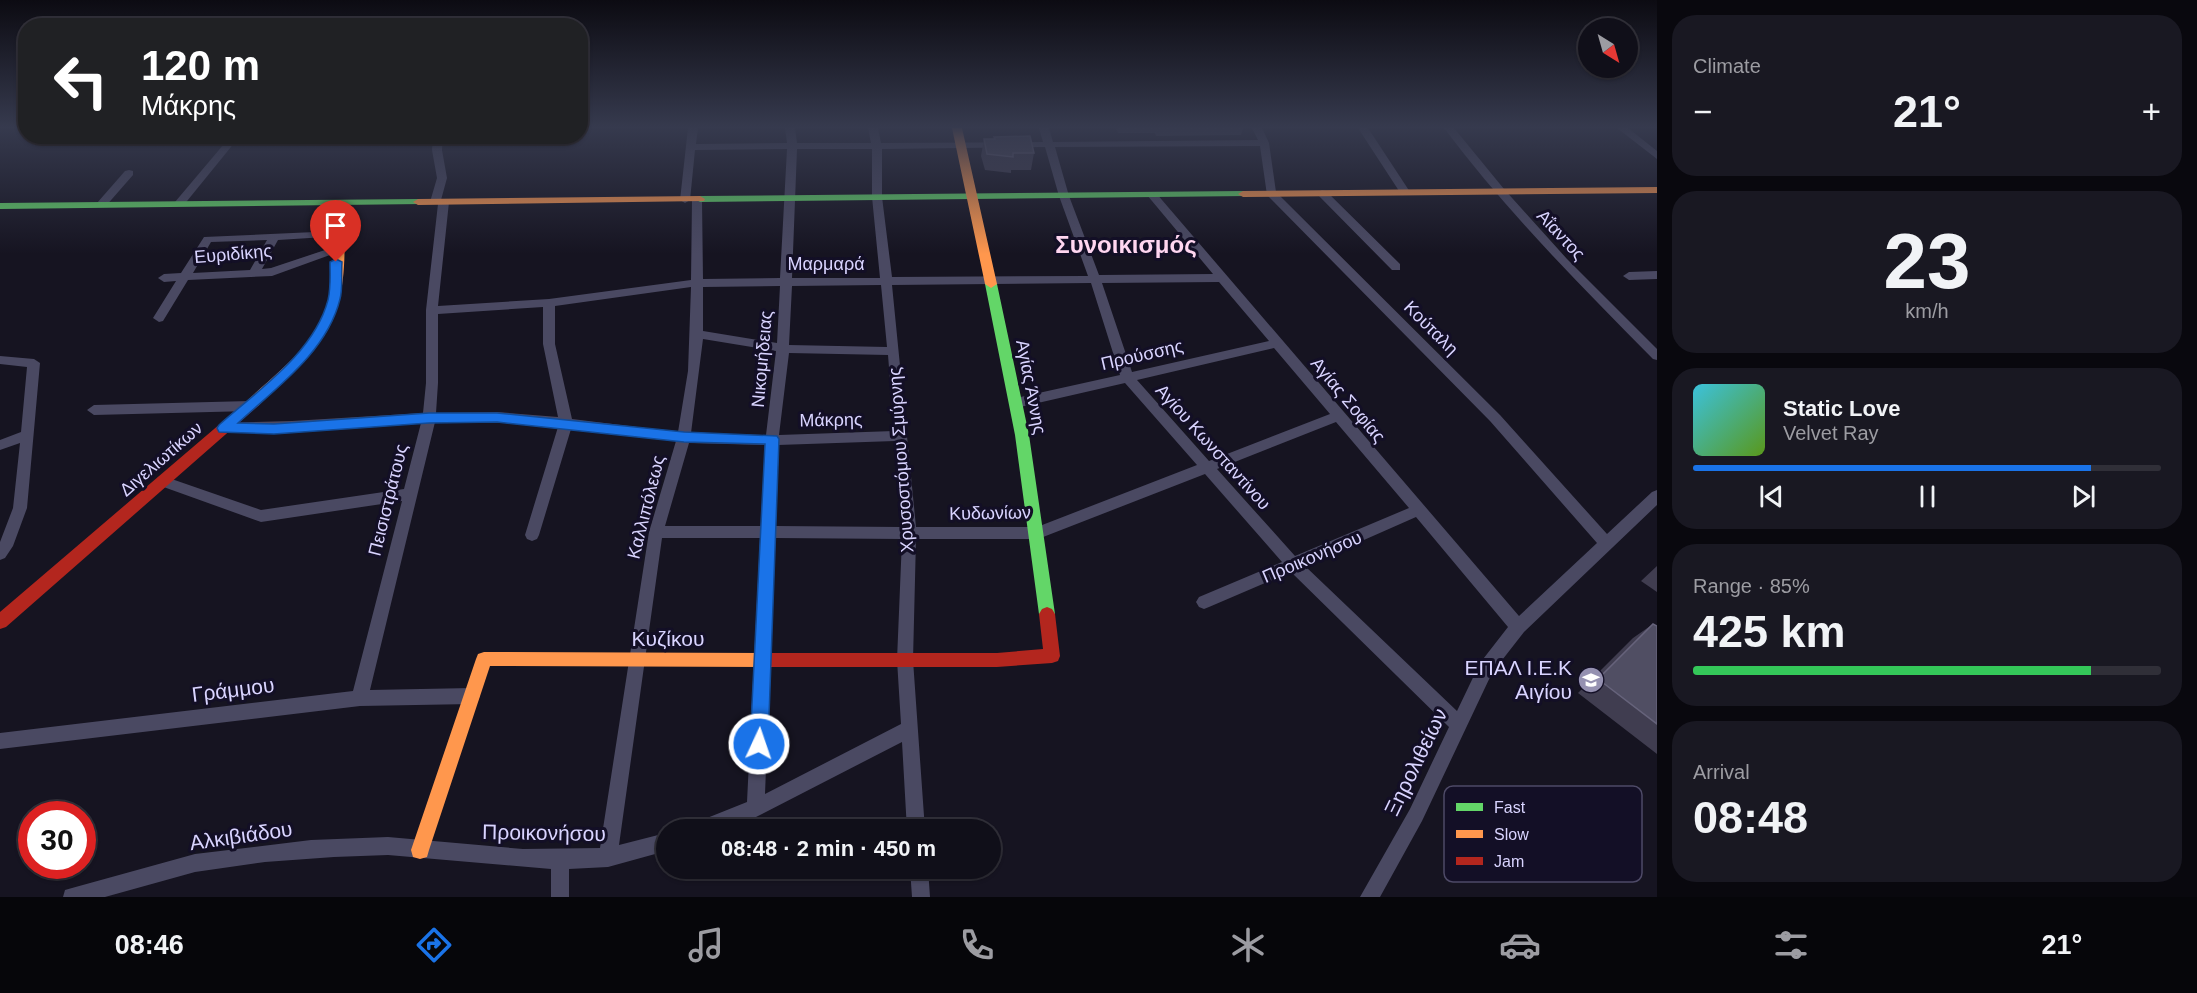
<!DOCTYPE html>
<html lang="en">
<head>
<meta charset="utf-8">
<style>
  :root { --surface:#100f19; --page:#191822; --text:#f1f3f6; --muted:#9c9ca2; --line:#302f38; --accent:#1a73e8 }
  body { margin:0; font-family:Arial,sans-serif; background:var(--page); color:var(--text); height:100vh; display:flex; flex-direction:column; font-size:22px; white-space:nowrap }
  * { box-sizing:border-box; margin:0 }
  p { font-size:20px; color:var(--muted) }
  .icon { flex:none; width:33px; height:33px; fill:none; stroke:currentColor; stroke-width:2; stroke-linecap:round; stroke-linejoin:round }
  .map { position:relative; flex:1; overflow:hidden }
  .panel { display:flex; flex-direction:column; gap:15px; padding:15px; background:#09080e; width:540px }
  .panel>* { flex:none }
  .top-card { position:absolute; left:18px; top:18px; width:570px; height:126px; border-radius:24px; box-shadow:0 2px 4px #0004,0 0 0 2px var(--line); background:#202124; color:#fff; overflow:hidden }
  .needle { width:39px; rotate:143deg }
  .buttons { position:absolute; left:1578px; top:18px; display:grid; gap:12px }
  .buttons a { display:grid; place-items:center; width:60px; height:60px; border-radius:50%; background:var(--surface); box-shadow:0 2px 4px #0004,0 0 0 2px var(--line); font-size:30px }
  .speed { position:absolute; left:18px; top:801px; display:flex; gap:12px; font-size:30px; font-weight:700; text-align:center }
  .speed>* { display:grid; place-content:center; width:78px; height:78px; border-radius:50%; background:var(--surface); box-shadow:0 2px 4px #0004,0 0 0 2px var(--line); line-height:1 }
  .speed .limit { border:9px solid #d22; background:#fff; color:#111 }
  .pin { position:absolute; display:grid; place-items:center; width:51px; height:51px; color:#fff; margin:-62px -26px; border-radius:50% 50% 50% 0; rotate:-45deg; box-shadow:0 0 6px #0007 }
  .pin .icon { rotate:45deg }
  .me { position:absolute; width:66px; margin:-33px; rotate:3deg; stroke-linejoin:round; filter:drop-shadow(0 0 4px #0008) }
  .turn { display:flex; align-items:center; gap:21px; height:126px; padding:0 24px; font-size:27px }
  .turn .icon { width:78px; height:78px; stroke-width:2.5 }
  .turn b { display:block; font-size:42px; line-height:51px }
  .big { font-size:45px; font-weight:600; line-height:1.1 }
  .panel .tile { flex:1; display:flex; flex-direction:column; justify-content:center; gap:9px; min-width:0; padding:0 21px; border-radius:24px; background:var(--page) }
  .panel .dial { align-items:center; gap:0 }
  .dial b { font-size:78px; line-height:1 }
  .song { display:flex; align-items:center; gap:18px }
  .cover { width:72px; height:72px; border-radius:9px; background:linear-gradient(135deg,hsl(190 70% 55%),hsl(90 70% 35%)) }
  .played { height:6px; border-radius:3px; background:linear-gradient(90deg,var(--accent) 85%,var(--line) 85%) }
  .keys { display:flex; justify-content:space-around; direction:ltr }
  .heat { display:flex; justify-content:space-between; align-items:center; font-size:33px; direction:ltr }
  .charge { height:9px; border-radius:4px; background:linear-gradient(90deg,#34c759 85%,var(--line) 0) }
  .trip { position:absolute; left:656px; top:819px; width:345px; height:60px; border-radius:30px; background:var(--surface); box-shadow:0 2px 4px #0004,0 0 0 2px var(--line); font-weight:600; line-height:60px; text-align:center }
  .tabs { display:flex; height:96px; justify-content:space-around; align-items:center; background:#06060a; color:var(--muted) }
  .tabs .icon { width:42px; height:42px }
  .tabs .active { color:var(--accent) }
  .tabs b { font-size:27px; color:var(--text) }
  main { display:flex; flex:1; min-height:0 }
  .map>svg:first-child { display:block }
  .lines { fill:none; stroke-linecap:round; stroke-linejoin:round }
  .street { fill:#4a4962; fill-rule:evenodd }
  .fast { fill:#63d668; fill-rule:evenodd }
  .slow { fill:#ff974d; fill-rule:evenodd }
  .jam { fill:#b3261e; fill-rule:evenodd }
  .wall { fill:#403d50 }
  .building { fill:#504e63; stroke:#66637b; stroke-width:1.5 }
  .route { fill:#1a73e8; stroke:#114b97; stroke-width:1.5 }
  .labels { text-anchor:middle; stroke-width:6; stroke-linejoin:round; paint-order:stroke }
  .street-label { font-size:18px; fill:#d9d4ff; stroke:#130f26 }
  .near-street-label { font-size:21px; fill:#d9d4ff; stroke:#130f26 }
  .near-poi-label { font-size:21px; fill:#d9d4ff; stroke:#130f26; text-anchor:end }
  .district-label { font-size:24px; font-weight:bold; fill:#ffd6f0; stroke:#130f26 }
  .key { fill:#130f26; stroke:#4e4a67; stroke-width:1.5 }
  .key-label { font-size:16px; fill:#d9d4ff }
</style>
</head>
<body>
<main>
<div class="map">
<svg width="1657" height="897" viewBox="0 0 1657 897">
  <rect width="100%" height="100%" fill="#161421"/>
  <g class="lines">
    <!-- street -->
    <path class="street" d="M 688,128 L 698,128 L 696,144 L 787,143 L 785,128 L 795,128 L 797,143 L 871,143 L 868,128 L 878,128 L 881,143 L 1043,142 L 1039,128 L 1049,128 L 1053,142 L 1258,140 L 1252,128 L 1262,128 L 1269,143 L 1276,192 L 1500,415 L 1607,534 L 1652,492 L 1657,490 L 1657,505 L 1524,632 L 1492,673 L 1422,821 L 1380,897 L 1360,897 L 1410,809 L 1449,727 L 1291,572 L 1209,607 L 1204,609 L 1199,607 L 1196,602 L 1199,597 L 1282,562 L 1205,474 L 1038,539 L 916,539 L 913,660 L 925,830 L 907,830 L 902,742 L 756,817 L 723,830 L 689,830 L 692,824 L 747,802 L 760,538 L 662,538 L 619,845 L 666,833 L 666,851 L 608,867 L 569,869 L 569,897 L 551,897 L 551,869 L 388,855 L 334,857 L 265,862 L 195,872 L 105,897 L 63,897 L 65,890 L 72,888 L 195,854 L 311,840 L 388,837 L 523,849 L 600,848 L 649,532 L 676,441 L 571,429 L 539,535 L 537,539 L 532,541 L 527,539 L 525,535 L 558,427 L 497,422 L 435,422 L 370,690 L 472,688 L 478,691 L 480,696 L 478,701 L 472,704 L 360,706 L 0,749 L 0,733 L 353,691 L 402,501 L 261,522 L 158,485 L 156,481 L 158,477 L 163,476 L 261,510 L 404,489 L 421,423 L 258,433 L 224,433 L 217,428 L 224,423 L 292,421 L 423,413 L 426,383 L 426,310 L 438,204 L 431,204 L 430,202 L 437,178 L 432,150 L 433,136 L 443,136 L 442,150 L 447,178 L 441,200 L 448,200 L 449,202 L 438,306 L 549,299 L 691,280 L 692,200 L 697,197 L 702,200 L 703,279 L 780,278 L 787,149 L 695,150 L 690,200 L 685,203 L 680,200 ZM 1260,146 L 1267,195 L 1490,421 L 1597,543 L 1519,616 L 1156,193 L 1152,192 L 1147,195 L 1213,274 L 1099,275 L 1069,196 L 1055,147 ZM 1045,147 L 1059,196 L 1088,276 L 892,277 L 882,197 L 882,149 ZM 797,149 L 872,149 L 872,197 L 880,278 L 792,278 ZM 1219,282 L 1269,341 L 1132,372 L 1102,283 ZM 1091,283 L 1120,375 L 1016,398 L 1010,403 L 1011,406 L 1016,408 L 1125,383 L 1197,465 L 1037,527 L 916,527 L 892,285 ZM 881,285 L 887,347 L 789,345 L 792,286 ZM 780,286 L 777,343 L 703,331 L 703,287 ZM 691,287 L 688,371 L 678,432 L 572,419 L 555,344 L 555,306 ZM 543,307 L 543,344 L 558,417 L 497,412 L 436,413 L 438,383 L 438,314 ZM 703,339 L 776,351 L 766,435 L 691,433 ZM 1274,348 L 1330,414 L 1209,461 L 1137,380 ZM 789,353 L 888,355 L 894,431 L 779,435 ZM 1336,422 L 1409,508 L 1295,556 L 1217,469 ZM 895,441 L 901,527 L 775,526 L 778,445 ZM 689,443 L 765,445 L 761,526 L 665,526 ZM 1416,517 L 1508,627 L 1480,663 L 1457,711 L 1305,566 ZM 775,538 L 902,539 L 897,660 L 901,724 L 765,794 Z
      M 1358,128 L 1368,128 L 1410,192 L 1409,194 L 1401,194 Z
      M 1444,128 L 1454,128 L 1504,189 L 1567,259 L 1657,349 L 1657,360 L 1653,359 C 1580,285 1507,212 1444,128 Z
      M 1617,128 L 1628,128 L 1657,151 L 1657,159 Z
      M 232,137 L 237,140 L 235,142 L 183,206 L 175,206 L 175,202 L 229,138 Z
      M 129,170 L 133,171 L 133,175 L 105,207 L 97,207 L 97,203 L 125,171 Z
      M 1322,190 L 1326,191 L 1400,264 L 1400,270 L 1392,270 L 1318,195 L 1317,193 Z
      M 337,231 L 341,232 L 341,236 L 278,240 L 262,269 L 271,268 L 337,246 L 343,249 L 341,251 L 272,276 L 188,280 L 163,321 L 159,322 L 153,318 L 176,281 L 164,282 L 158,278 L 164,274 L 181,273 L 204,237 ZM 267,240 L 250,270 L 193,273 L 211,242 Z
      M 1657,271 L 1657,279 L 1629,280 L 1623,276 L 1629,272 Z
      M 0,356 L 34,359 L 40,363 L 27,508 L 13,546 L 5,558 L 0,560 L 0,542 L 13,508 L 20,443 L 0,450 L 0,440 L 21,432 L 27,367 L 0,364 Z
      M 250,401 L 256,406 L 250,411 L 94,415 L 87,410 L 94,405 Z
      M 910,868 L 928,868 L 930,897 L 912,897 Z"/>
    <!-- fast -->
    <path class="fast" d="M 1243,191 L 1247,192 L 1247,196 L 700,202 L 695,199 L 700,196 Z
      M 418,199 L 423,202 L 422,204 L 0,209 L 0,203 Z
      M 991,280 L 997,284 L 1029,435 L 1055,614 L 1052,619 L 1047,621 L 1042,619 L 1039,614 L 1015,435 L 985,284 Z"/>
    <!-- slow -->
    <path class="slow" d="M 952,128 L 962,128 L 997,284 L 991,288 L 985,284 Z
      M 1657,187 L 1657,193 L 1243,197 L 1238,194 L 1243,191 Z
      M 700,196 L 705,199 L 704,201 L 418,205 L 413,202 L 418,199 Z
      M 340,200 L 345,203 C 344,236 347,273 338,305 C 327,347 287,377 258,406 L 248,406 L 247,403 L 248,400 C 274,375 308,351 322,318 C 338,284 333,239 335,203 Z
      M 484,652 L 772,653 L 778,655 L 780,660 L 778,665 L 772,667 L 490,666 L 429,850 L 427,857 L 420,859 L 413,857 L 411,850 L 476,659 L 478,654 Z"/>
    <!-- jam -->
    <path class="jam" d="M 253,398 L 258,400 L 259,403 L 258,406 L 6,627 L 0,629 L 0,612 L 248,400 Z
      M 1047,607 L 1052,609 L 1055,614 L 1060,656 L 1058,661 L 1052,663 L 997,667 L 772,667 L 766,665 L 764,660 L 766,655 L 772,653 L 997,653 L 1043,649 L 1039,614 L 1042,609 Z"/>
  </g>
  <!-- wall -->
  <path class="wall" d="M 1116,128 L 1243,128 L 1241,135 L 1156,136 L 1155,133 L 1118,133 Z
    M 994,137 L 1034,153 L 1031,170 L 1011,170 L 1011,173 L 985,170 L 981,156 L 984,139 L 994,139 Z
    M 1657,566 L 1657,592 L 1641,581 Z
    M 1653,624 L 1657,626 L 1657,754 L 1578,693 L 1633,638 Z"/>
  <!-- building -->
  <path class="building" d="M 1030,136 L 1034,153 L 1013,153 L 1013,157 L 987,154 L 984,139 L 995,139 L 994,137 Z
    M 1653,624 L 1657,626 L 1657,724 L 1598,679 Z"/>
  <!-- sky -->
  <linearGradient id="sky" x2="0" y2="1"><stop stop-color="#0c0b12"/><stop offset="0.5" stop-color="#363a4e"/><stop offset="1" stop-color="#363a4e" stop-opacity="0"/></linearGradient>
  <rect width="1657" height="254" fill="url(#sky)"/>
  <!-- route -->
  <path class="route" d="M 336,259 L 342,262 C 341,274 343,288 340,299 C 327,352 276,388 238,423 L 274,424 L 429,413 L 497,413 L 684,432 L 777,436 L 779,439 L 768,744 L 765,750 L 759,753 L 753,750 L 750,744 L 765,444 L 684,442 L 497,422 L 429,423 L 274,434 L 219,432 L 217,428 L 219,425 C 258,390 314,353 328,300 C 331,288 330,274 330,262 Z"/>
  <!-- icons -->
  <defs>
    <g id="school-disc" transform="scale(1.35)"><circle r="9.5" fill="#9591b1" stroke="#130f26"/><path d="M0-5L7-2L0 1L-7-2ZM-4 1L0 2.5L4 1V4Q0 6-4 4Z" fill="#fff"/></g>
  </defs>
  <g fill-rule="evenodd">
    <use href="#school-disc" x="1591" y="680"/>
  </g>
  <g class="labels">
    <!-- street labels -->
    <g class="street-label">
      <text transform="translate(1561 235) rotate(47)" y="6">Αΐαντος</text>
      <text transform="translate(233 254) rotate(-5)" y="6">Ευριδίκης</text>
      <text x="826" y="270">Μαρμαρά</text>
      <text transform="translate(1431 328) rotate(45)" y="6">Κούταλη</text>
      <text transform="translate(1142 355) rotate(-13)" y="6">Προύσσης</text>
      <text transform="translate(762 359) rotate(-85)" y="6">Νικομήδειας</text>
      <text transform="translate(1031 387) rotate(79)" y="6">Αγίας Άννης</text>
      <text transform="translate(1348 400) rotate(50)" y="6">Αγίας Σοφίας</text>
      <text transform="translate(831 420) rotate(-1)" y="6">Μάκρης</text>
      <text transform="translate(1213 447) rotate(48)" y="6">Αγίου Κωνσταντίνου</text>
      <text transform="translate(161 459) rotate(-41)" y="6">Διγελιωτίκων</text>
      <text transform="translate(901 460) rotate(-94)" y="6">Χρυσοστόμου Σμύρνης</text>
      <text transform="translate(388 500) rotate(-76)" y="6">Πεισιστράτους</text>
      <text transform="translate(646 507) rotate(-76)" y="6">Καλλιπόλεως</text>
      <text transform="translate(990 513) rotate(-1)" y="6">Κυδωνίων</text>
      <text transform="translate(1312 557) rotate(-23)" y="6">Προικονήσου</text>
    </g>
    <!-- near-street labels -->
    <g class="near-street-label">
      <text x="668" y="646">Κυζίκου</text>
      <text transform="translate(233 690) rotate(-7)" y="7">Γράμμου</text>
      <text transform="translate(1416 762) rotate(-64)" y="7">Ξηρολιθείων</text>
      <text transform="translate(544 833) rotate(1)" y="7">Προικονήσου</text>
      <text transform="translate(241 836) rotate(-8)" y="7">Αλκιβιάδου</text>
    </g>
    <!-- near-poi labels -->
    <g class="near-poi-label">
      <text x="1572" y="675">ΕΠΑΛ Ι.Ε.Κ<tspan x="1572" dy="24">Αιγίου</tspan></text>
    </g>
    <!-- district labels -->
    <g class="district-label">
      <text x="1126" y="253">Συνοικισμός</text>
    </g>
  </g>
  <!-- legend -->
  <rect x="1444" y="786" width="198" height="96" rx="9" class="key"/>
  <rect x="1456" y="803" width="27" height="8" fill="#63d668"/>
  <rect x="1456" y="830" width="27" height="8" fill="#ff974d"/>
  <rect x="1456" y="857" width="27" height="8" fill="#b3261e"/>
  <g class="key-label">
    <text x="1494" y="813">Fast</text>
    <text x="1494" y="840">Slow</text>
    <text x="1494" y="867">Jam</text>
  </g>
</svg>
<div class="buttons">
<a><svg class="needle" viewBox="-14 -14 28 28"><path d="M0-13l5 13h-10z" fill="#e53935"/><path d="M0 13l5-13h-10z" fill="#9c9ca2"/></svg></a>
</div>
<div class="speed"><div class="limit">30</div></div>
<div class="pin" style="left:336px;top:262px;background:#d93025"><svg class="icon" aria-label="arrive" viewBox="0 0 24 24"><path d="M6 21V4h12l-3 4 3 4H6"/></svg></div>
<svg class="me" style="left:759px;top:744px" viewBox="-20 -20 40 40"><circle r="17" fill="#1a73e8" stroke="#fff" stroke-width="3"/><path d="M0-11L8 9 0 5-8 9z" fill="#fff"/></svg>
<div class="trip">08:48 · 2 min · 450 m</div>
<div class="top-card">
<div class="turn"><svg class="icon" aria-label="left" viewBox="0 0 24 24"><path d="M17 20v-9H6M10 6l-5 5 5 5"/></svg><div><b>120 m</b>Μάκρης</div></div>
</div>
</div>
<section class="panel">
<div class="tile"><p>Climate</p>
<div class="heat"><a>−</a><b class="big">21°</b><a>+</a></div>
</div>
<div class="tile dial"><b>23</b><p>km/h</p></div>
<div class="tile">
<div class="song"><i class="cover"></i><div><b>Static Love</b><p>Velvet Ray</p></div></div>
<div class="played"></div>
<div class="keys"><svg class="icon" aria-label="previous" viewBox="0 0 24 24"><path d="M18 5L8 12l10 7zM5 5v14"/></svg><svg class="icon" aria-label="pause" viewBox="0 0 24 24"><path d="M8 5v14M16 5v14"/></svg><svg class="icon" aria-label="next" viewBox="0 0 24 24"><path d="M6 5l10 7-10 7zM19 5v14"/></svg></div>
</div>
<div class="tile"><p>Range · 85%</p><b class="big">425 km</b><div class="charge"></div></div>
<div class="tile"><p>Arrival</p><b class="big">08:48</b></div>
</section>
</main>
<nav class="tabs">
<b>08:46</b>
<svg class="icon active" aria-label="directions" viewBox="0 0 24 24"><path d="M12 3l9 9-9 9-9-9zM9 14v-3h6M13 9l2 2-2 2"/></svg>
<svg class="icon" aria-label="music" viewBox="0 0 24 24"><path d="M9 18V5l10-2v13"/><circle cx="6" cy="18" r="3"/><circle cx="16" cy="16" r="3"/></svg>
<svg class="icon" aria-label="phone" viewBox="0 0 24 24"><path d="M5 4h4l2 5-3 2q2 4 5 5l2-3 5 2v4C11 20 4 13 5 4z"/></svg>
<svg class="icon" aria-label="climate" viewBox="0 0 24 24"><path d="M12 3v18M4 7l16 10M4 17L20 7"/></svg>
<svg class="icon" aria-label="car" viewBox="0 0 24 24"><path d="M5 17H2v-5l4-1 3-4h7l3 4 3 1v5h-3M9 17h6M6 11h13"/><circle cx="7" cy="17" r="2"/><circle cx="17" cy="17" r="2"/></svg>
<svg class="icon" aria-label="filters" viewBox="0 0 24 24"><path d="M4 7h16M4 17h16"/><circle cx="9" cy="7" r="2"/><circle cx="15" cy="17" r="2"/></svg>
<b>21°</b>
</nav>
</body>
</html>
